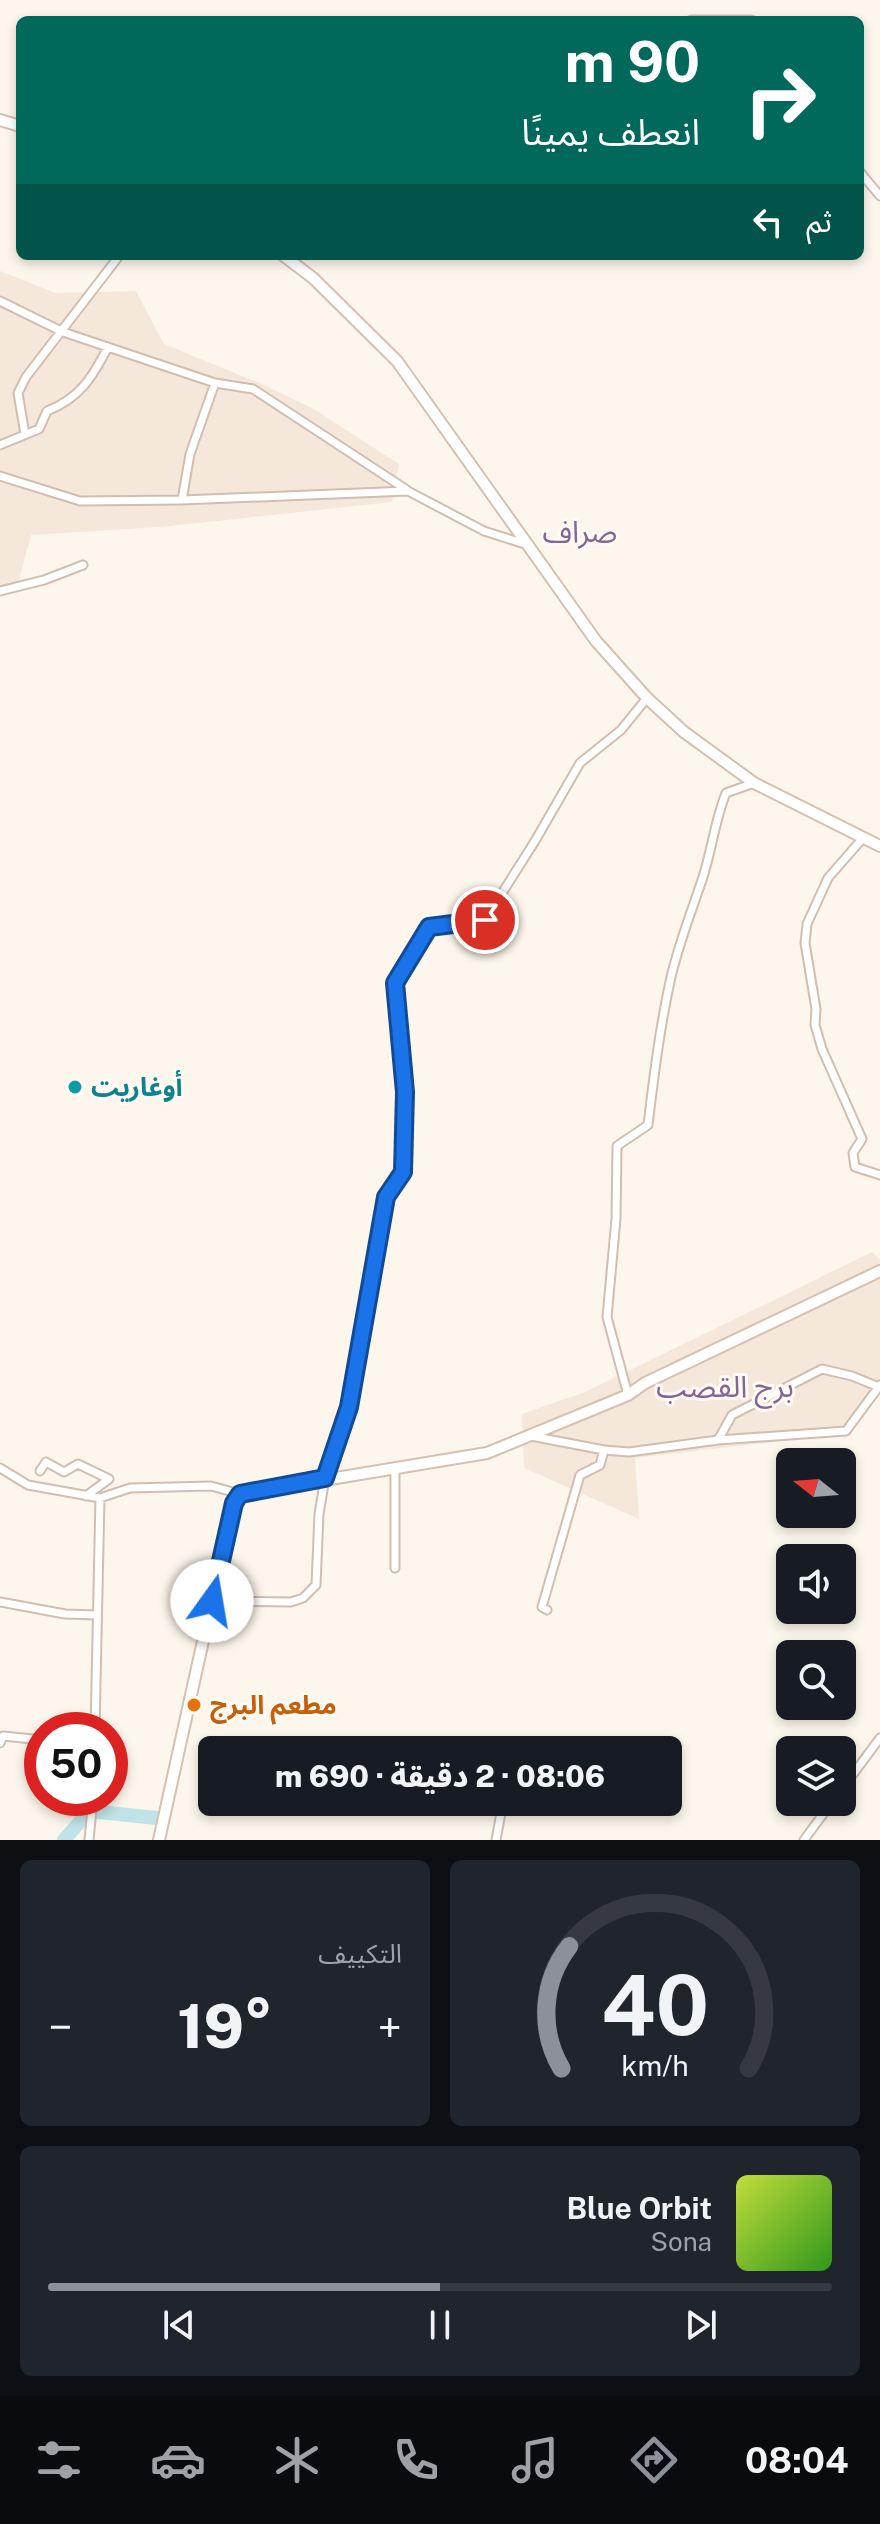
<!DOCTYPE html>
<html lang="ar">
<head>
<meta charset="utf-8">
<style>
  :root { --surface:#171b24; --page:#20242c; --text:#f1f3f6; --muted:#9ea1a6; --line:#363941; --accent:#8c9099 }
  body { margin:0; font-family:"Public Sans","Noto Sans Arabic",sans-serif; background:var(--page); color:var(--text); direction:rtl; height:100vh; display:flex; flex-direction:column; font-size:30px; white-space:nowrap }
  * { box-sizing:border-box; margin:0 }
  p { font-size:26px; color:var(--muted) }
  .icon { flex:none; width:44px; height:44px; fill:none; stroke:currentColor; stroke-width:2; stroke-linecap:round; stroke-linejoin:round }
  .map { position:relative; height:1840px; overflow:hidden; direction:ltr }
  .panel { display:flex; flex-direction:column; gap:20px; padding:20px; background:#0d0f14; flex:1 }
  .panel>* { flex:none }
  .top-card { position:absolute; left:16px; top:16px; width:848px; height:244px; border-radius:12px; box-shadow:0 4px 12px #0003; direction:rtl; background:#00695c; color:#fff; overflow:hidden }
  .needle { width:52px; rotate:287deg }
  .tools { position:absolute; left:776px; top:1448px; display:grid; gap:16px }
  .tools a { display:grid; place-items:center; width:80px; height:80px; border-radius:12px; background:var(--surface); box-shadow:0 4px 12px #0003; font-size:40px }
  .speed { position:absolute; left:24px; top:1712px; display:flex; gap:16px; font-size:40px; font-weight:700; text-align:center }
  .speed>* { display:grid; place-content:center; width:104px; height:104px; border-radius:50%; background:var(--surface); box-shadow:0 4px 12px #0003; line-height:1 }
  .speed .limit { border:12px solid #d22; background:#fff; color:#111 }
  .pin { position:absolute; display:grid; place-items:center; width:68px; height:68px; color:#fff; margin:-34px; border:4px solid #fff; border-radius:50%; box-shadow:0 2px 8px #0007 }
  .me { position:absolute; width:88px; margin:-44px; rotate:13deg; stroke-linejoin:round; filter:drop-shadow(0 0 6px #0008) }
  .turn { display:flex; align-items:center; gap:28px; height:168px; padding:0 32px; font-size:36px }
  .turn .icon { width:104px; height:104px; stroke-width:2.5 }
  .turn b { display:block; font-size:56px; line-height:68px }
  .then { display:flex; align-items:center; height:76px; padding:0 32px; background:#0003; gap:16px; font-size:30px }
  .big { font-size:60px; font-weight:800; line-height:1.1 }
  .panel .widget { flex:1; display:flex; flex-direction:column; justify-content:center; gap:12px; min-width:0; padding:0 28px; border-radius:12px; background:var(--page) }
  .panel .dial { align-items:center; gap:0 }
  .dial svg { height:208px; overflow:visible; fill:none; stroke:var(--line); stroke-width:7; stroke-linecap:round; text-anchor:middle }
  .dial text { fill:var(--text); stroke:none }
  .song { display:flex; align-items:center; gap:24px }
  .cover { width:96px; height:96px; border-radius:12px; background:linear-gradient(135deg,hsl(70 70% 55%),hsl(110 70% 35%)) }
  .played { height:8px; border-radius:4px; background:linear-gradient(90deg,var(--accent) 50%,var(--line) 50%) }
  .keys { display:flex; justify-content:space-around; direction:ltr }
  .heat { display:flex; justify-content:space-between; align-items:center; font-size:44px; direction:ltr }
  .panel .tiles { flex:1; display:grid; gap:20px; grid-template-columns:1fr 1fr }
  .widget:last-child { grid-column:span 2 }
  .trip { position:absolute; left:198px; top:1736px; width:484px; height:80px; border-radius:12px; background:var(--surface); box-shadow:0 4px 12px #0003; font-weight:800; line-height:80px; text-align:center; direction:rtl }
  .menu { display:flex; height:128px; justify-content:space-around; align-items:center; background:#090b0e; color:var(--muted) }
  .menu .icon { width:56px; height:56px }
  .menu .selected { color:var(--accent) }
  .menu b { font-size:36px; color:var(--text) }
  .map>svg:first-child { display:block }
  .residential { fill:#f5e8da }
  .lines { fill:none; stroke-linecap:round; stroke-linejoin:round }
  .river { stroke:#bfe3e8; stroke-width:14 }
  .street-casing { stroke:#d1beb0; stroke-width:11 }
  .secondary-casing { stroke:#d6c0b0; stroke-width:14 }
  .street { stroke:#fff; stroke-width:7 }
  .secondary { stroke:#fff; stroke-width:10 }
  .route-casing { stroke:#114b97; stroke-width:20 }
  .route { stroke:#1a73e8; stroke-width:14 }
  .culture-dot { fill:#0f9aa8; stroke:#fffaf3; stroke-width:3 }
  .food-dot { fill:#e8710a; stroke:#fffaf3; stroke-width:3 }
  .labels { text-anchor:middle; stroke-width:6; stroke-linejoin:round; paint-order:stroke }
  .culture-label { font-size:26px; font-weight:bold; fill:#0d838f; stroke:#fffaf3; text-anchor:start }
  .food-label { font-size:26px; font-weight:bold; fill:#c56008; stroke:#fffaf3; text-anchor:start }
  .quarter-label { font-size:30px; fill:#846695; stroke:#fffaf3 }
</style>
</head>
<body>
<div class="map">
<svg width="880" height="1840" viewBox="0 0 880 1840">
  <rect width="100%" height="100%" fill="#fdf6ec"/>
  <!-- residential -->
  <path class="residential" d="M 0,271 L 56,293 L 136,291 L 164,344 L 259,383 L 312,408 L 399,464 L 392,502 L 161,527 L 31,535 L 19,581 L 0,585 Z
    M 872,1252 L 880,1259 L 880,1390 L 843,1434 L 635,1458 L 639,1519 L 524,1468 L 522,1414 L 585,1392 Z"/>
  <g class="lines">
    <!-- river -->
    <path class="river" d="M 64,1840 L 89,1811 L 157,1818"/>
    <!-- street casing -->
    <g class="street-casing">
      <path id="street" d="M 691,20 L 752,20
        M 860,172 L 880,196
        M 0,301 L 63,332 L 215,383 L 253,389 L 407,490
        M 25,434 L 18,393 L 26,377 L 119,256
        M 0,445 L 39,429 L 47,411 C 80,398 92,378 108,347
        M 0,476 L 80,501 L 182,500 L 408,491 L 484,531 L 525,544
        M 182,500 L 190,454 L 215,383
        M 0,591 L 44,580 L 83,565
        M 863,838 L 828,878 L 807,924 L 805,943 L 816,1009 L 815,1025 L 822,1049 L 862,1139 L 853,1153 L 855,1167 L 880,1175
        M 628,1395 L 607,1317 L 616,1219 L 617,1146 L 648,1125 C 654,1075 660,1026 671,977 C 679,943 692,910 703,877 C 712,849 715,820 726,793 L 754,783
        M 531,1436 L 604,1450 L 629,1452 L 718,1440 L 846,1431 L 880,1385
        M 718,1440 L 732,1415 L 822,1369 L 852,1376 L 879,1387
        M 0,1468 L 28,1485 L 100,1498 L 130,1488 L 211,1486 L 240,1494
        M 40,1471 L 46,1462 L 64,1472 L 78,1464 L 109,1479 L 86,1496
        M 395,1568 L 395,1467
        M 212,1601 L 291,1602 L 303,1598 L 316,1585 L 319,1514 L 325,1478 L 349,1407 L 386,1197 L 403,1172 L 405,1092 L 395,983 L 429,927 L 485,920 L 535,841 L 580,763 L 621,730 L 647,698
        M 0,1602 L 65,1614 L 97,1615
        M 547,1610 L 542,1607 L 580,1475 L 600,1465 L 604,1450
        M 95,1730 L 100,1498
        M 0,1743 L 3,1736 L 42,1740
        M 842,1789 L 880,1738
        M 89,1840 L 93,1798
        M 496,1840 L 503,1802
        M 804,1840 L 832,1802"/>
    </g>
    <!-- secondary casing -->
    <g class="secondary-casing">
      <path id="secondary" d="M 0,120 L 20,126
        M 284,256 L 313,278 L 397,361 L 596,641 L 647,698 L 684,732 L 754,783 L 880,846
        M 159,1840 L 220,1564 L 234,1503 L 240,1494 L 487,1453 L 628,1395 L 645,1383 L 880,1271"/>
    </g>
    <!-- street -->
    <use href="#street" class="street"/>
    <!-- secondary -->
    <use href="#secondary" class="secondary"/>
  </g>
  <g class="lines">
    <!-- route casing -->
    <g class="route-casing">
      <path id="route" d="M 212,1601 L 234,1503 L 240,1494 L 325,1478 L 349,1407 L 386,1197 L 403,1172 L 405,1092 L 395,983 L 429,927 L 485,920"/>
    </g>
    <!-- route -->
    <use href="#route" class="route"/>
  </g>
  <!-- markers -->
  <circle class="culture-dot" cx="75" cy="1087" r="8"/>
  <circle class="food-dot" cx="194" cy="1705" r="8"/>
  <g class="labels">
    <!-- culture labels -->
    <g class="culture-label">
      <text x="91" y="1096">أوغاريت</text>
    </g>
    <!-- food labels -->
    <g class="food-label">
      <text x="210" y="1714">مطعم البرج</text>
    </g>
    <!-- quarter labels -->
    <g class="quarter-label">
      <text x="580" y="542">صراف</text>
      <text x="725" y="1397">برج القصب</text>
    </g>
  </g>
</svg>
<div class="tools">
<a><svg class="needle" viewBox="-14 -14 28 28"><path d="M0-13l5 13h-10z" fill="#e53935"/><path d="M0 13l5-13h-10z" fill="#9ea1a6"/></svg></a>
<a><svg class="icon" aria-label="sound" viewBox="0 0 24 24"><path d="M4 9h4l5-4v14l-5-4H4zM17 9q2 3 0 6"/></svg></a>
<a><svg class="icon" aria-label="search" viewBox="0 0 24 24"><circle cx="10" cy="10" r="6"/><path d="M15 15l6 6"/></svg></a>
<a><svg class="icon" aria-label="layers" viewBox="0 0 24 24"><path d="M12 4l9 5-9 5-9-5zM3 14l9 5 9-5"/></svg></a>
</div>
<div class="speed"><div class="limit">50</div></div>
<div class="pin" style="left:485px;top:920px;background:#d93025"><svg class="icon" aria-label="arrive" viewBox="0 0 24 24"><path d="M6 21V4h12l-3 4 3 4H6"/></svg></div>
<svg class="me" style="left:212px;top:1601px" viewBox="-20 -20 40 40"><circle r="19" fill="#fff"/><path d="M0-13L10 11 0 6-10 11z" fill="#1a73e8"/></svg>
<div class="trip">08:06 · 2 دقيقة · 690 m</div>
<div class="top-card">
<div class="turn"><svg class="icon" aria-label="right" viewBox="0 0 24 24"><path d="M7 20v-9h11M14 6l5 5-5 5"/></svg><div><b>90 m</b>انعطف يمينًا</div></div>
<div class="then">ثم<svg class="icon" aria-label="left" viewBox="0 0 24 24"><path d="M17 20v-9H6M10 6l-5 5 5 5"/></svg></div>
</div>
</div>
<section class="panel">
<div class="tiles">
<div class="widget dial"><svg viewBox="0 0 100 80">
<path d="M14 69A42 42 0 1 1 86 69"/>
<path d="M14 69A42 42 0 0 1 17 22" stroke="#8c9099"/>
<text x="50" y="56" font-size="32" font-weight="700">40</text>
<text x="50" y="72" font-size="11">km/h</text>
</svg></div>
<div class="widget"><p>التكييف</p>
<div class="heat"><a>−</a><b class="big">19°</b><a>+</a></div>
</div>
<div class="widget">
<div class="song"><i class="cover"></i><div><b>Blue Orbit</b><p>Sona</p></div></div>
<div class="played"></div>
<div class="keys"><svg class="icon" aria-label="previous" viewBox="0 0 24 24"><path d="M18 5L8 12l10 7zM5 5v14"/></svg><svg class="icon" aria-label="pause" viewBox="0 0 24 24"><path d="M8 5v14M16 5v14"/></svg><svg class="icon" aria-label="next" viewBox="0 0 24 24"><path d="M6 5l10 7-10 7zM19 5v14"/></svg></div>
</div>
</div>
</section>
<nav class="menu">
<b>08:04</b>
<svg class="icon selected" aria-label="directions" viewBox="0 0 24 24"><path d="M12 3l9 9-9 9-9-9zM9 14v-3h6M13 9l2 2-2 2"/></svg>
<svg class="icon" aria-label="music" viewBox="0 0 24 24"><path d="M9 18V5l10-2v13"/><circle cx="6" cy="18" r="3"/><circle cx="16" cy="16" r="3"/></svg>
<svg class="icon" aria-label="phone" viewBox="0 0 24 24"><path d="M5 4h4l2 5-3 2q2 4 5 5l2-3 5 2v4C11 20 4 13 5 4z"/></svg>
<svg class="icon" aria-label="climate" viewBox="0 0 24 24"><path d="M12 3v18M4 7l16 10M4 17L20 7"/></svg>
<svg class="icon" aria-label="car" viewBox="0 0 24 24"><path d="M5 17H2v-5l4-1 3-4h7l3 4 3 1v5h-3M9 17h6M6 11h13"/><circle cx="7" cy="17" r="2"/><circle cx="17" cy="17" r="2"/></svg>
<svg class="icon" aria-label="filters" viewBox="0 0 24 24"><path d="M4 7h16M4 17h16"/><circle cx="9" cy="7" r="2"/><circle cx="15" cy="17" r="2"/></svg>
</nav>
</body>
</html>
